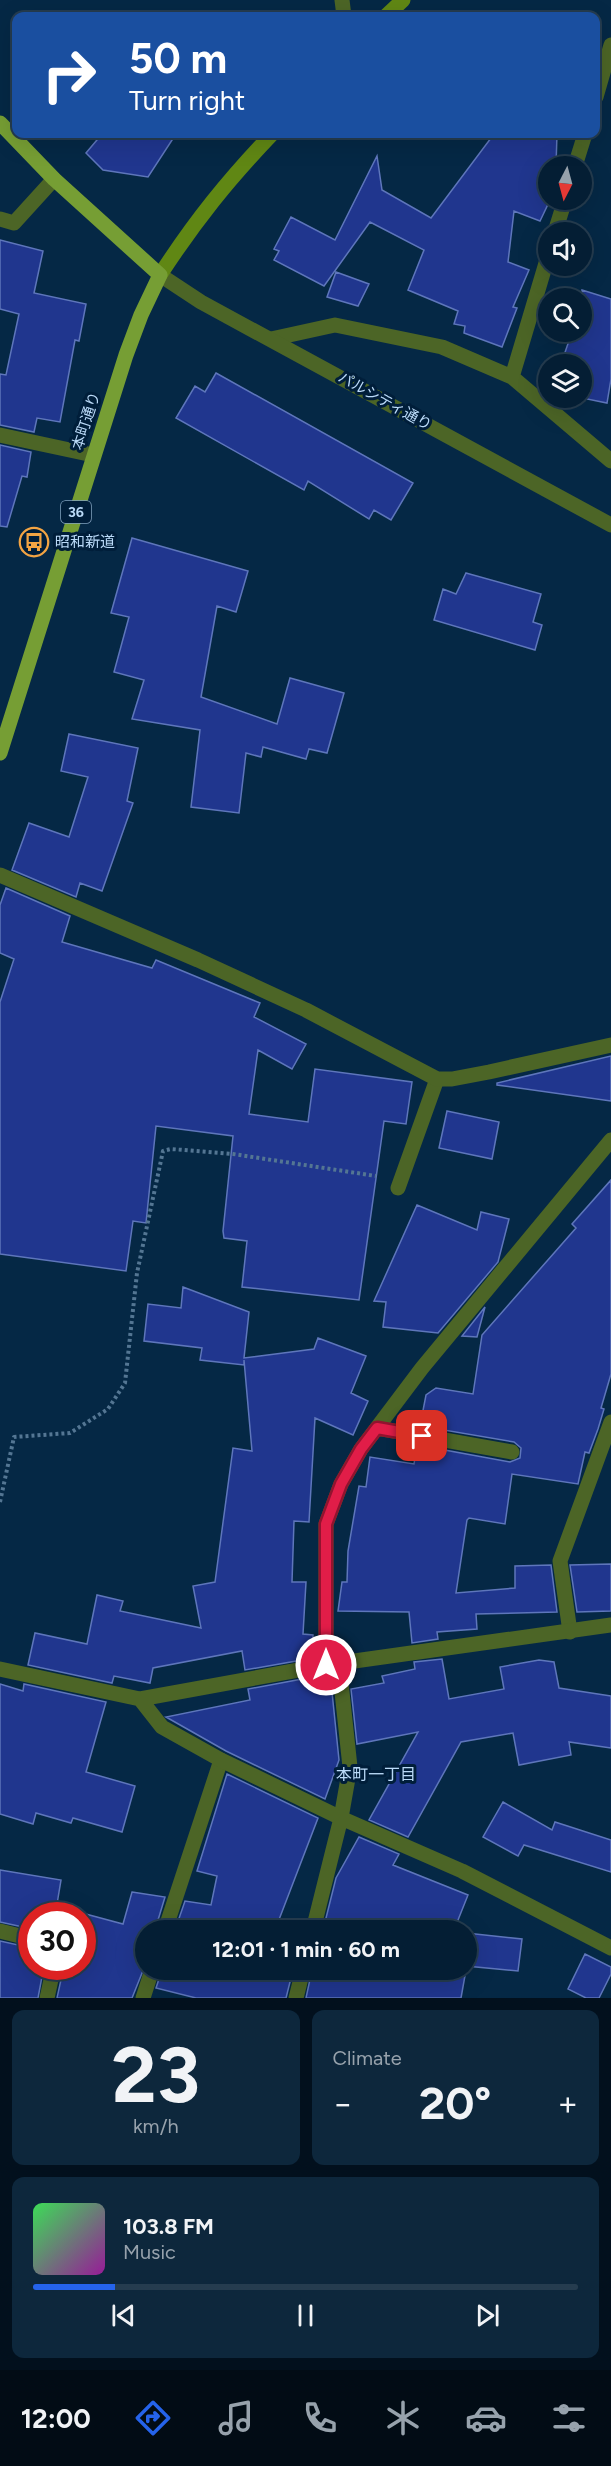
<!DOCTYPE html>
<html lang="en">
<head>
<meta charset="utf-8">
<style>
  :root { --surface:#041e34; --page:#0d273c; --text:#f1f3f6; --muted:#97a2ac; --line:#253c4f; --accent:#2563eb }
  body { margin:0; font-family:Figtree,"Noto Sans JP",sans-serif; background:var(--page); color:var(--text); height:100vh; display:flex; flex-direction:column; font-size:22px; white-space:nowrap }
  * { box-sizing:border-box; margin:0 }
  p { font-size:20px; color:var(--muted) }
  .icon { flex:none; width:33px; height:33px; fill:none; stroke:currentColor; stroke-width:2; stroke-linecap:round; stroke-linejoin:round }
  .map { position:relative; height:1998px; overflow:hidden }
  .panel { display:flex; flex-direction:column; gap:12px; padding:12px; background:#02101d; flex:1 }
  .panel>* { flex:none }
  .guide { position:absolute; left:12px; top:12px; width:588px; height:126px; border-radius:12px; box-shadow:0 6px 24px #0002,0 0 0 2px var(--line); background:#1a4fa0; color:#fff; overflow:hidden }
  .needle { width:39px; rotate:186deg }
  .controls { position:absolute; left:538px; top:156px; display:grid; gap:12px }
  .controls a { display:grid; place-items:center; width:54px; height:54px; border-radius:50%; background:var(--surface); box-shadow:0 6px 24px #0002,0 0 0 2px var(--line); font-size:30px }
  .speed { position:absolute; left:18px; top:1902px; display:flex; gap:12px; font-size:30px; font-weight:700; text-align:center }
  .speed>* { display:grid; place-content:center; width:78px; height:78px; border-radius:50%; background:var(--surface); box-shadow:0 6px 24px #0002,0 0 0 2px var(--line); line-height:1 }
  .speed .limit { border:9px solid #d22; background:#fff; color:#111 }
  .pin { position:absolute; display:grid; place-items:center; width:51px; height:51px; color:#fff; margin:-26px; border-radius:12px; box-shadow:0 3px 9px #0006 }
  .me { position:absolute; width:66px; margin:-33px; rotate:0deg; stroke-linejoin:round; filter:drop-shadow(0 0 4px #0008) }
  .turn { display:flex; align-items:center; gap:21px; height:126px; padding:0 18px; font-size:27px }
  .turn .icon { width:78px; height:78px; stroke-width:2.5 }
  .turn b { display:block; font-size:42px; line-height:51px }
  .big { font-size:45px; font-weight:700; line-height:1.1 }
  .panel .widget { flex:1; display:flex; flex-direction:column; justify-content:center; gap:9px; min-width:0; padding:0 21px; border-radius:12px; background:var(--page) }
  .panel .dial { align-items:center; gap:0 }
  .dial b { font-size:78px; line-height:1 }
  .song { display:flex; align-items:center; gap:18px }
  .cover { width:72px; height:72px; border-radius:9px; background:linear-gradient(135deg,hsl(130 70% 55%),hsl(300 70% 35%)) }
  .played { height:6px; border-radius:3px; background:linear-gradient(90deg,var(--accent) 15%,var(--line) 15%) }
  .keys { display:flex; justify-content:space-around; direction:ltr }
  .heat { display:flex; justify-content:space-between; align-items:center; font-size:33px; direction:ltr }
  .panel .tiles { flex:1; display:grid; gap:12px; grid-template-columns:1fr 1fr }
  .widget:last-child { grid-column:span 2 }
  .trip { position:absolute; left:135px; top:1920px; width:342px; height:60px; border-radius:30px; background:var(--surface); box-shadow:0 6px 24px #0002,0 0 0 2px var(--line); font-weight:700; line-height:60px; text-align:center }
  .dock { display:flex; height:96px; justify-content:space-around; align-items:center; background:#020c15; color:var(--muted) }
  .dock .icon { width:42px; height:42px }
  .dock .active { color:var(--accent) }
  .dock b { font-size:27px; color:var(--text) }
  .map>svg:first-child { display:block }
  .building { fill:#20368e; stroke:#5e76bb; stroke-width:1.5 }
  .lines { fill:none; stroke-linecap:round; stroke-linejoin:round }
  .path { stroke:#547693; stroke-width:4; stroke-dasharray:3 3; stroke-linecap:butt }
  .service { stroke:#4c6526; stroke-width:15 }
  .minor { stroke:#4c6526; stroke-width:15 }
  .tertiary { stroke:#4c6526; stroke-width:15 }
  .secondary { stroke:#608714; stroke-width:15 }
  .primary { stroke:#769e34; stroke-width:15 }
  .route-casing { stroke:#92132f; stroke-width:15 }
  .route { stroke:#e11d48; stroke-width:10 }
  .labels { text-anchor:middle; stroke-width:6; stroke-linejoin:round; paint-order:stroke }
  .shield { fill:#001e3a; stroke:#82a2bf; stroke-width:1.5 }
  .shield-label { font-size:14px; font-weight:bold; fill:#badaf8 }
  .street-label { font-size:15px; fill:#badaf8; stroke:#001e3a }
  .poi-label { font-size:15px; fill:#badaf8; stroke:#001e3a; text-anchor:start }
  .neighbourhood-label { font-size:16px; fill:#badaf8; stroke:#001e3a }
</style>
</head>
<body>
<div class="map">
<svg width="611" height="1998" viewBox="0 0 611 1998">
  <rect width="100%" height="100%" fill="#052845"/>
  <!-- building -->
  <path class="building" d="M 102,134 L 176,134 L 148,177 L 103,170 L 86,153 Z
    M 494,134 L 557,134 L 556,166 L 559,166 L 549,166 L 550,200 L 540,221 L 514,211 L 508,262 L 529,270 L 513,307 L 517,308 L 502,347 L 464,333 L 465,326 L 454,324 L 458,311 L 408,290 L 424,250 L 370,222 L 324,286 L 274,260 L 279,251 L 274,249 L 291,217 L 335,240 L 377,156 L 382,190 L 431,218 Z
    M 0,240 L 43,251 L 34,293 L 86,304 L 79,341 L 75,340 L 60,422 L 37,418 L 34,432 L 0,425 L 0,374 L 6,375 L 19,314 L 0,309 Z
    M 336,272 L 369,284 L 358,306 L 327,297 Z
    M 582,290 L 611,299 L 611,379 L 607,403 L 582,398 L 582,364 L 561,364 L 572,332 L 582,332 Z
    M 216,373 L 413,483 L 391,520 L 374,510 L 369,519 L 308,481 L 304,490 L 176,418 L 195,386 L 205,392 Z
    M 0,445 L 31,452 L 27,477 L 22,476 L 7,527 L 0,526 Z
    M 132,538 L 248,571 L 236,612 L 217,606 L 201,697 L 277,724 L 290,678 L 344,693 L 327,753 L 309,749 L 306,759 L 263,747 L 261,757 L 246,753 L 239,813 L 191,807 L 200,730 L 132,719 L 144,680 L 114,672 L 129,617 L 111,613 Z
    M 466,573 L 541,594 L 533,622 L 542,625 L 535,650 L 434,620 L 443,589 L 456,594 Z
    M 69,734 L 138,748 L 127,801 L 133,803 L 102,891 L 80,883 L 76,897 L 12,870 L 29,823 L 69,837 L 88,777 L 61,771 Z
    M 6,888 L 70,916 L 62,942 L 152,968 L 156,960 L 260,1003 L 254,1017 L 306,1044 L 292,1069 L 258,1050 L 249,1114 L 308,1122 L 315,1069 L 412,1082 L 406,1124 L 384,1121 L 359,1300 L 242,1287 L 247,1241 L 224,1238 L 223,1231 L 233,1136 L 156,1126 L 146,1223 L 133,1221 L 126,1271 L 0,1254 L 0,1002 L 14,959 L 0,953 L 0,905 Z
    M 611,1056 L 611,1101 L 497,1085 L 497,1083 Z
    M 447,1111 L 499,1122 L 492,1159 L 439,1148 Z
    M 611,1180 L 611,1374 L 601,1408 L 604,1409 L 598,1429 L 589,1453 L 585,1452 L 578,1484 L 512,1474 L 505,1524 L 469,1518 L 467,1520 L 456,1593 L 515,1588 L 515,1566 L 551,1565 L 557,1612 L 476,1614 L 477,1629 L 437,1632 L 438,1639 L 412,1643 L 409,1612 L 338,1611 L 342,1582 L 347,1582 L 348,1551 L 359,1486 L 366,1487 L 370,1457 L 414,1464 L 417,1445 L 510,1462 L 520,1458 L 521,1448 L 514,1442 L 420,1426 L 426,1395 L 436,1388 L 473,1394 L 482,1335 L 576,1228 L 572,1224 Z
    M 417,1205 L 477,1230 L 481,1212 L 509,1219 L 498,1262 L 438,1333 L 383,1327 L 386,1302 L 374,1301 Z
    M 183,1287 L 249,1312 L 244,1358 L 314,1349 L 318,1338 L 366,1356 L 351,1393 L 368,1401 L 353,1435 L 315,1418 L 309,1522 L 294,1521 L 292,1582 L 306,1582 L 303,1634 L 313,1635 L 313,1658 L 245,1670 L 242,1651 L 153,1668 L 150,1683 L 114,1676 L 112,1683 L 28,1665 L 35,1633 L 87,1644 L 97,1595 L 123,1601 L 120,1611 L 201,1628 L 193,1586 L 215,1582 L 233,1448 L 252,1451 L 244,1360 L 244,1365 L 200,1360 L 202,1348 L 144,1341 L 148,1304 L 181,1308 Z
    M 485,1307 L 477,1337 L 462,1336 Z
    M 611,1564 L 611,1611 L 577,1612 L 570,1565 Z
    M 442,1659 L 449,1699 L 504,1689 L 500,1667 L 539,1660 L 554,1662 L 559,1688 L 611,1696 L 611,1748 L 569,1742 L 571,1755 L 519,1765 L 513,1733 L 461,1742 L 408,1837 L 369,1820 L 418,1732 L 357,1744 L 351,1689 L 384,1683 L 382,1676 L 415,1669 L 414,1662 Z
    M 313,1677 L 313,1689 L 324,1686 L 326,1693 L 332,1692 L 339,1760 L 325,1799 L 226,1751 L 166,1717 L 250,1700 L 248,1689 Z
    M 0,1684 L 23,1691 L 24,1684 L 106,1702 L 86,1772 L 135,1786 L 122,1832 L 73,1818 L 71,1823 L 36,1813 L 33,1824 L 0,1814 Z
    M 227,1774 L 318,1818 L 275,1930 L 175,1930 L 185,1901 L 211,1905 L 217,1876 L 197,1871 Z
    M 503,1802 L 552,1830 L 555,1822 L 611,1840 L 611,1872 L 524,1845 L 518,1856 L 483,1837 Z
    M 359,1837 L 399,1854 L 393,1865 L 468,1895 L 454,1930 L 323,1930 L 336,1878 Z
    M 0,1870 L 61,1880 L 55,1916 L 32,1916 L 32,1929 L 0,1922 Z
    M 132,1892 L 165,1897 L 155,1930 L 146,1930 L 146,1963 L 132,1998 L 57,1998 L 64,1966 L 82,1966 L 82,1913 L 123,1924 Z
    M 466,1933 L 522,1939 L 518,1971 L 466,1966 Z
    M 0,1941 L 32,1948 L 32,1966 L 44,1966 L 38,1998 L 0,1998 Z
    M 585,1954 L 611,1967 L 611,1974 L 599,1998 L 586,1998 L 568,1989 Z
    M 162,1970 L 293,1970 L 286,1998 L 196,1998 L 156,1988 Z
    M 312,1970 L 466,1970 L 461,1998 L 306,1998 Z"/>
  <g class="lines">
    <!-- path -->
    <path class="path" d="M 0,1502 L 14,1437 L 70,1433 L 108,1409 L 125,1383 L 137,1273 L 163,1151 L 171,1149 L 233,1154 L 376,1176"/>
    <!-- service -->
    <path class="service" d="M 398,1188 L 437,1079
      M 570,1632 L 560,1561 L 611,1422
      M 165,1930 L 221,1760
      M 0,1931 L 32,1939
      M 47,1998 L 54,1966
      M 143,1998 L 152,1970"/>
    <!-- minor -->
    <path class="minor" d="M 342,0 L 344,16
      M 596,97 L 611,45
      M 575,166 L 585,134
      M 0,219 L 14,223 L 54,179
      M 555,232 L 565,200
      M 271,339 L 335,325 L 442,347 L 512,377 L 611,461
      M 512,377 L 549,253
      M 0,435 L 93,455
      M 0,875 L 198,960 L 306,1010 L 437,1079 L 452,1079 L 489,1072 L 611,1045
      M 377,1428 L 512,1452
      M 326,1665 L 326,1524 L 341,1484 L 361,1449 L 422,1368 L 611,1140
      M 0,1669 L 140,1699 L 326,1665 L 611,1625
      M 140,1699 L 162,1727 L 221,1760 L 341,1818 L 462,1871 L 611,1948
      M 313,1930 L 341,1818 L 350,1767 L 339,1664
      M 296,1998 L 303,1970"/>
    <!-- tertiary -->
    <path class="tertiary" d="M 160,275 L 201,302 L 611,525"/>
    <!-- secondary -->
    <path class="secondary" d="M 386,16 L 403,0
      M 160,275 C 195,221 228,180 272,134"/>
    <!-- primary -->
    <path class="primary" d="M 0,123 L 54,179 L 160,275 L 141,315 L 126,355 L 0,753"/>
  </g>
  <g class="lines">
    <!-- route casing -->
    <g class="route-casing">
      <path id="route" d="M 326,1665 L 326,1524 L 341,1484 L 361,1449 L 377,1428 L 422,1436"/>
    </g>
    <!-- route -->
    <use href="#route" class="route"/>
  </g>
  <!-- icons -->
  <defs>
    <g id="bus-ring" transform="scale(1.5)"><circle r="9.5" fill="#001e3a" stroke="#f3a443" stroke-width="1.5"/><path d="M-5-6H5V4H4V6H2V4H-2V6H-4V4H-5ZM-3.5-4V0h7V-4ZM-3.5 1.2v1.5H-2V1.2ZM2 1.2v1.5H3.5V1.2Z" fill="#f3a443"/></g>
  </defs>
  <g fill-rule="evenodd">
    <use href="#bus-ring" x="34" y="542"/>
  </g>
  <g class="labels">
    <!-- shield labels -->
    <rect class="shield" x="61" y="501" width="30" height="22" rx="4.5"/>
    <g class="shield-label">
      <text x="76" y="517">36</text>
    </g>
    <!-- street labels -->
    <g class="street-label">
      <text transform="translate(385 401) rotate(29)" y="5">パルシティ通り</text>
      <text transform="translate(86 421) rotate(-72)" y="5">本町通り</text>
    </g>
    <!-- poi labels -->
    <g class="poi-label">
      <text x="55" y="547">昭和新道</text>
    </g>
    <!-- neighbourhood labels -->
    <g class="neighbourhood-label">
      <text x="376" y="1780">本町一丁目</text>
    </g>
  </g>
</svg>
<div class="controls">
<a><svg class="needle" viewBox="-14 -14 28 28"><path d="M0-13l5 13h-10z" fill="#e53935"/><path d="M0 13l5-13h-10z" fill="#97a2ac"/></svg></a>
<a><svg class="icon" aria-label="sound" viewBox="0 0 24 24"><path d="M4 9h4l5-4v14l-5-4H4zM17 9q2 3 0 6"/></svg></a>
<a><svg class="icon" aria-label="search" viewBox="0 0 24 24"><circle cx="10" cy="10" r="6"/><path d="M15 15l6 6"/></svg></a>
<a><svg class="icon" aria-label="layers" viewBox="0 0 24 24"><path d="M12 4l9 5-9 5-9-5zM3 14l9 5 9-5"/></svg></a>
</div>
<div class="speed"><div class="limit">30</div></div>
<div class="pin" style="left:422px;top:1436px;background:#d93025"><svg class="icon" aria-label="arrive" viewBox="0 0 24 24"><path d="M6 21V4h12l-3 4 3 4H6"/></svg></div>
<svg class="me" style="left:326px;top:1665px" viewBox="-20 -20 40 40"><circle r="17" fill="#e11d48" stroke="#fff" stroke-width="3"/><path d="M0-11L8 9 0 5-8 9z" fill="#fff"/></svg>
<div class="trip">12:01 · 1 min · 60 m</div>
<div class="guide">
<div class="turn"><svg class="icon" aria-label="right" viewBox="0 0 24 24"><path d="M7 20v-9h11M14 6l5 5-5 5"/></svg><div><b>50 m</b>Turn right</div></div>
</div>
</div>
<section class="panel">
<div class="tiles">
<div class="widget dial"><b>23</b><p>km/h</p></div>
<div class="widget"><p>Climate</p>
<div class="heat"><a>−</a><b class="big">20°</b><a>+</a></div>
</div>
<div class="widget">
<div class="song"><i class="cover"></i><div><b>103.8 FM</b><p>Music</p></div></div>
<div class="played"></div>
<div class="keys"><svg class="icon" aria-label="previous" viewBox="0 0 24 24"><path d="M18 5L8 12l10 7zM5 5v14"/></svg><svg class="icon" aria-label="pause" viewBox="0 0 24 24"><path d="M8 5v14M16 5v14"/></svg><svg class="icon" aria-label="next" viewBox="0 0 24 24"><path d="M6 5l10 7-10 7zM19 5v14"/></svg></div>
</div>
</div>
</section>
<nav class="dock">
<b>12:00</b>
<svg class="icon active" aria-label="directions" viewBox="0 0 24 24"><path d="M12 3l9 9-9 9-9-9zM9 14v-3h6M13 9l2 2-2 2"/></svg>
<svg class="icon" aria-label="music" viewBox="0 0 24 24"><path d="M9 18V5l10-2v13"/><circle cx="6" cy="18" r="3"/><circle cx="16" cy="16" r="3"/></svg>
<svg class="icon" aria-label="phone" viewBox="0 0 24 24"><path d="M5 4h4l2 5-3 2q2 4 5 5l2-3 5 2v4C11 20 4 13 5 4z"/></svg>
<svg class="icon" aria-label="climate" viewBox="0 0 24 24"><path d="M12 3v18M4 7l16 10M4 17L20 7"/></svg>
<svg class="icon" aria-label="car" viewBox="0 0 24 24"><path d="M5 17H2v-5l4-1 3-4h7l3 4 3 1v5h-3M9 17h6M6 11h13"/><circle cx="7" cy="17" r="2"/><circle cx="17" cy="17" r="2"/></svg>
<svg class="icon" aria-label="filters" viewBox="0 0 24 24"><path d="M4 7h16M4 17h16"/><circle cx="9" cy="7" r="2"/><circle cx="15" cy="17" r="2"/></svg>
</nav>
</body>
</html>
